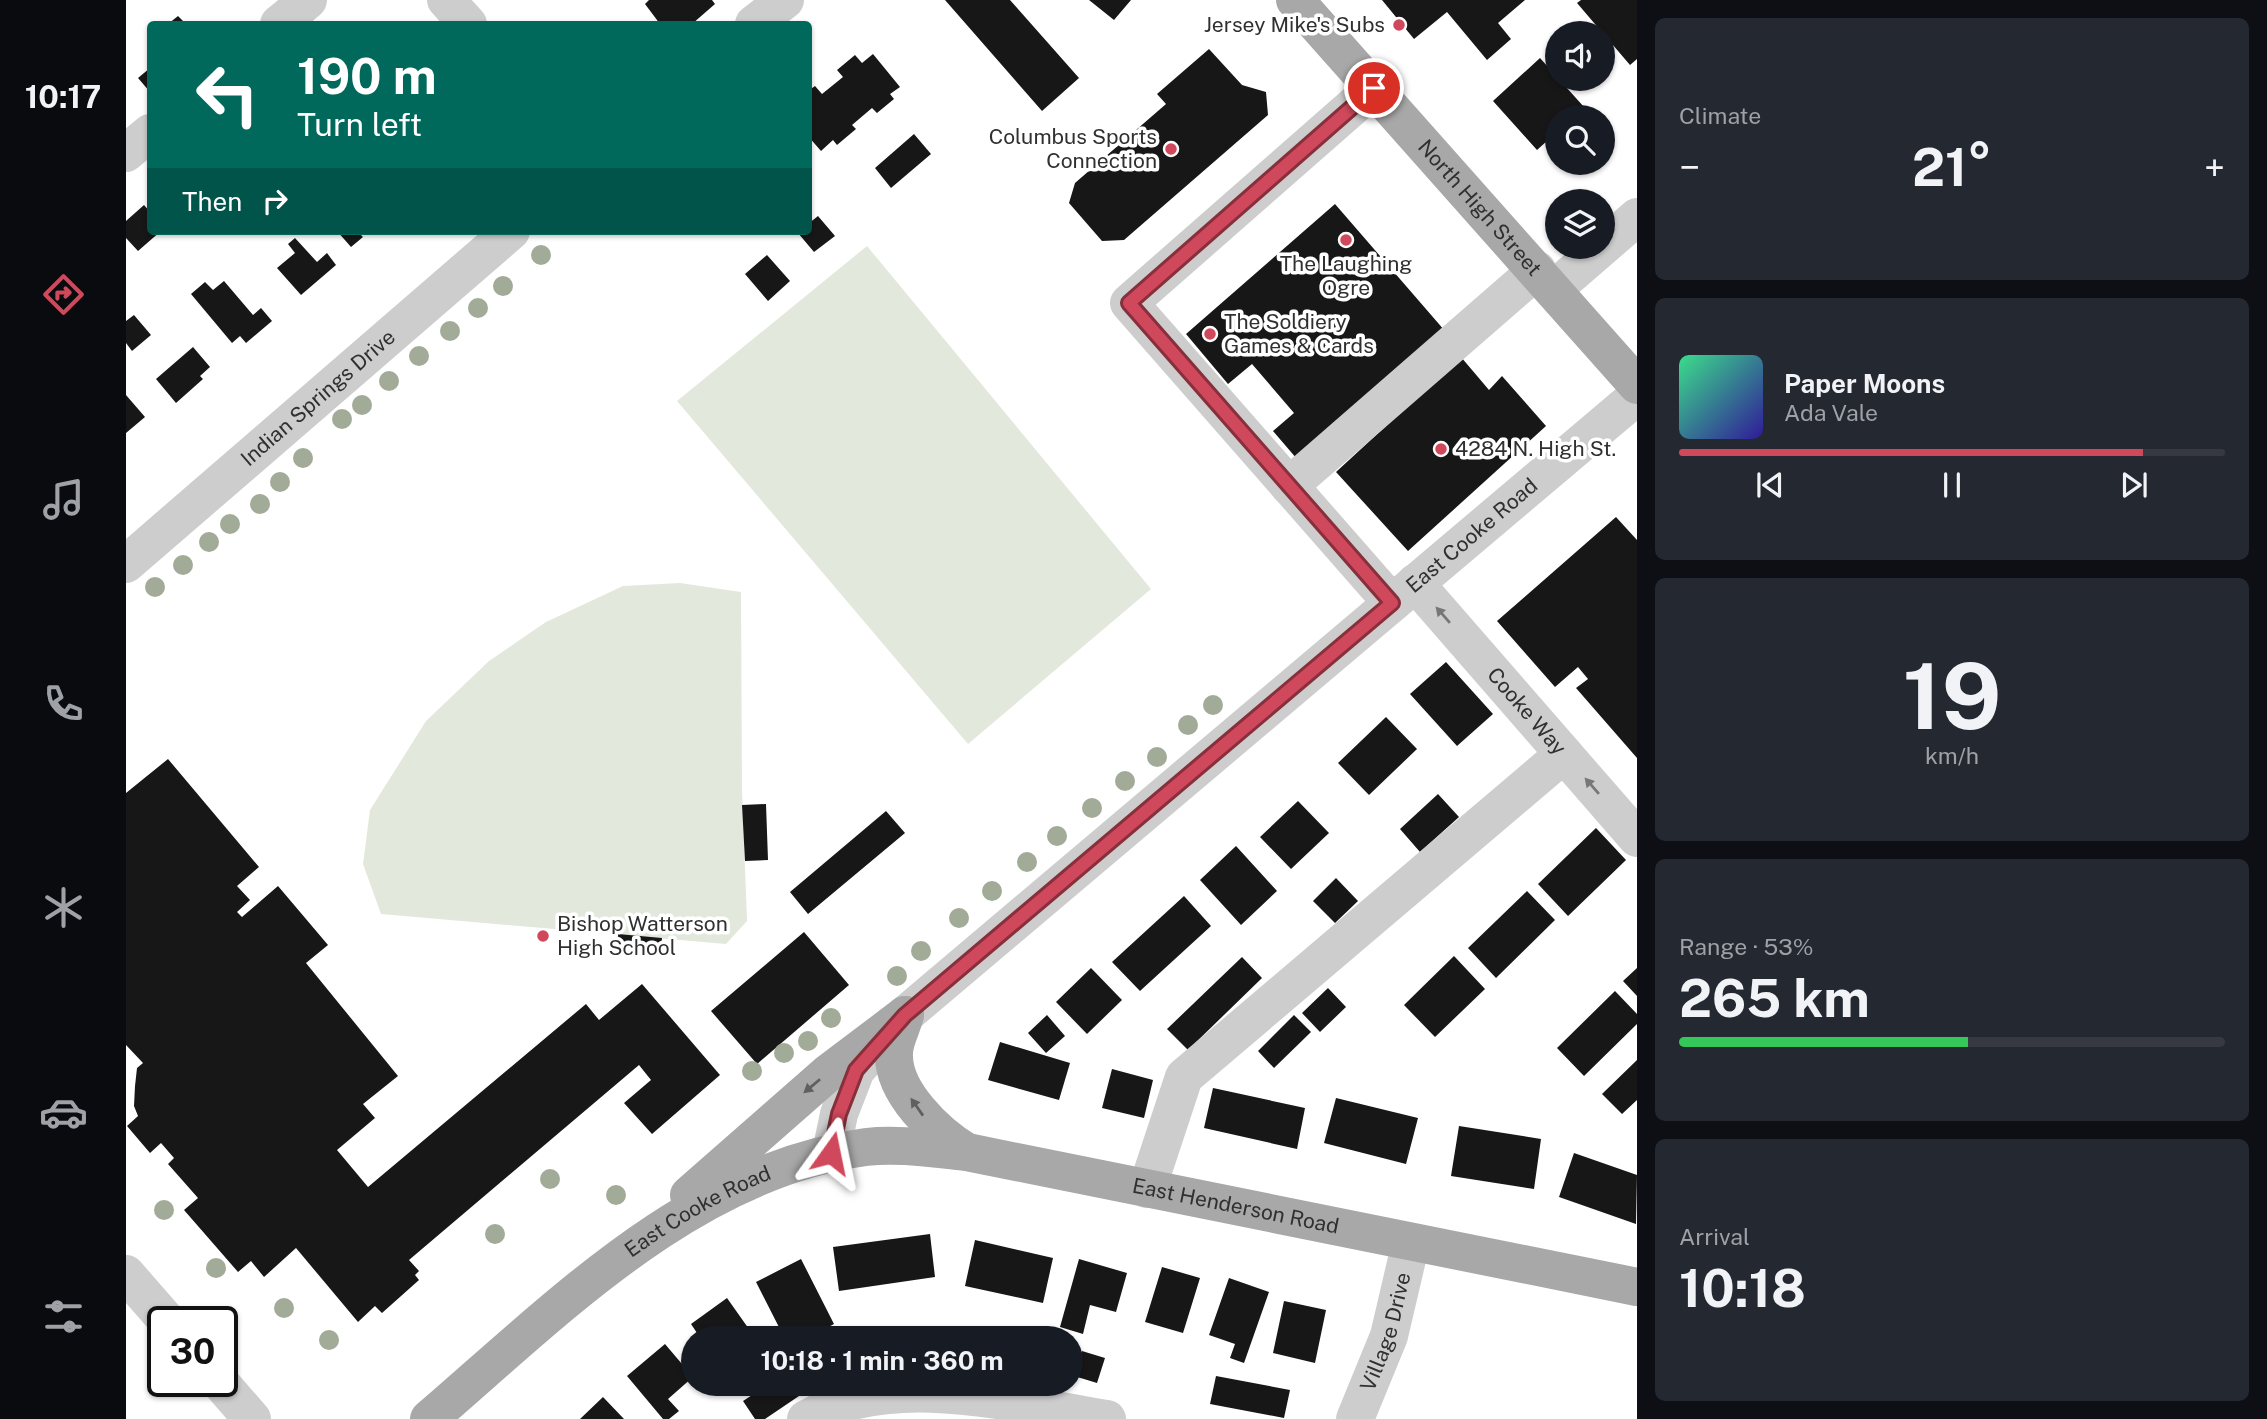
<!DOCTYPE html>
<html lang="en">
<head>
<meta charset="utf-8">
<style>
  :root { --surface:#171b24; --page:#242831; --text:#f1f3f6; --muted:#9ea1a6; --line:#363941; --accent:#d0485b }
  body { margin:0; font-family:"Public Sans",sans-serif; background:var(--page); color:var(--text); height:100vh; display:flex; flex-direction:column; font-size:26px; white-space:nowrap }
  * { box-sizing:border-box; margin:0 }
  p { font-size:23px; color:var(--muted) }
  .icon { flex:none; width:38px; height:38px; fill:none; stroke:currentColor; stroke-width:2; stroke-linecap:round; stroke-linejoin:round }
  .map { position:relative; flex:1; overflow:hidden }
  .side { display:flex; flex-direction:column; gap:18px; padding:18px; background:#0d0f14; width:630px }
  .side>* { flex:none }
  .guide { position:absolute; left:21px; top:21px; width:665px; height:214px; border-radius:7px; box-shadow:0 2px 5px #0004; background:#00695c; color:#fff; overflow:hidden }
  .controls { position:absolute; left:1419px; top:21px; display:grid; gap:14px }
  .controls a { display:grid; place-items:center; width:70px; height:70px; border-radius:50%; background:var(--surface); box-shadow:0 2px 5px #0004; font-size:35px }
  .speed { position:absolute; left:21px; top:1306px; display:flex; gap:14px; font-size:35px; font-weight:700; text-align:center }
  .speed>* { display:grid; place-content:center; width:91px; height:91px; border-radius:50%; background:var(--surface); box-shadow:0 2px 5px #0004; line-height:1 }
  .speed .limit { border:4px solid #111; border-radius:10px; background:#fff; color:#111 }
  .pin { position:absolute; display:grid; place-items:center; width:60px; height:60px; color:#fff; margin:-30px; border:4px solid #fff; border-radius:50%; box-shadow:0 2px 7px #0007 }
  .me { position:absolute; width:77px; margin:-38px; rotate:12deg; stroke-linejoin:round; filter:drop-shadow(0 0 5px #0008) }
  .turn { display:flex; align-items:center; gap:24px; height:147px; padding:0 35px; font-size:32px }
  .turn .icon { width:91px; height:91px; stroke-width:2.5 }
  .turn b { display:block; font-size:49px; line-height:60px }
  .then { display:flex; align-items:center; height:66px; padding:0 35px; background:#0003; gap:14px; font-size:26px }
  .big { font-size:52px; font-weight:700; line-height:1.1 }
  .side .widget { flex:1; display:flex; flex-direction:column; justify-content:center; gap:10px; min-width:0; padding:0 24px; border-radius:10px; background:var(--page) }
  .side .dial { align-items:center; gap:0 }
  .dial b { font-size:91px; line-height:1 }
  .song { display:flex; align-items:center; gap:21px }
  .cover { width:84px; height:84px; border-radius:10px; background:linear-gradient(135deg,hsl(150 70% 55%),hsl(250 70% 35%)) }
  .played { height:7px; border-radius:4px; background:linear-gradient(90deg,var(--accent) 85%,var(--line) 85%) }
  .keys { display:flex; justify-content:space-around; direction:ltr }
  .heat { display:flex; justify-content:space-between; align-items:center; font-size:38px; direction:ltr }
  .charge { height:10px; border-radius:5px; background:linear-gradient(90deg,#34c759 53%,var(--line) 0) }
  .trip { position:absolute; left:555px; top:1326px; width:402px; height:70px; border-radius:35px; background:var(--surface); box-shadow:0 2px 5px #0004; font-weight:700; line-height:70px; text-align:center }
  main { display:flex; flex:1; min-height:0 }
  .tab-bar { display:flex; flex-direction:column; width:126px; justify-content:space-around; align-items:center; background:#090b0e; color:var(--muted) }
  .tab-bar .icon { width:49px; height:49px }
  .tab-bar .on { color:var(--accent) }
  .tab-bar b { font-size:32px; color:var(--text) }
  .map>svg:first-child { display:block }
  .green { fill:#e3e8dd }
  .building { fill:#171717 }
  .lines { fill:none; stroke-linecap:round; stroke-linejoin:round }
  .minor { stroke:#cdcdcd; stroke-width:38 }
  .major { stroke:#a8a8a8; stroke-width:38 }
  .tree { fill:#a2ab97 }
  .oneway { fill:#777 }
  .oneway2 { fill:#606060 }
  .route-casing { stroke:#872f3b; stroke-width:18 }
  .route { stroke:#d0485b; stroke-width:12 }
  .poi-dot { fill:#d0485b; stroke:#fff; stroke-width:2.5 }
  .labels { text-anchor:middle; stroke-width:7; stroke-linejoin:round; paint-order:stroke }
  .poi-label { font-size:21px; fill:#303030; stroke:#fff; text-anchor:start }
  .street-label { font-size:21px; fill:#303030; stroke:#fff }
</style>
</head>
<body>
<main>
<nav class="tab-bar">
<b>10:17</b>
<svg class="icon on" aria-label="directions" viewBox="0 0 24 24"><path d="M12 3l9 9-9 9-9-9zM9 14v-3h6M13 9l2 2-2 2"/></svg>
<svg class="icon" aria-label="music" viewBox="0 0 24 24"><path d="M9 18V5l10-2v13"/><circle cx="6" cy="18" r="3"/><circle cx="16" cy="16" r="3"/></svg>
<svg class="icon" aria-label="phone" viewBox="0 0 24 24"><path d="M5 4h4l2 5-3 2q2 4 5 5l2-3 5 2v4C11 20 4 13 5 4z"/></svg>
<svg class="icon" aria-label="climate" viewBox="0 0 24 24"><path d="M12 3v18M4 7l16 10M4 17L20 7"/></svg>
<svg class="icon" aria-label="car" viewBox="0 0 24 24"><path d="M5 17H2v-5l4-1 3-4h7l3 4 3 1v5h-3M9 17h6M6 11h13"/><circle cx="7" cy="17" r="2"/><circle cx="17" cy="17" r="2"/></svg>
<svg class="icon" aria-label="filters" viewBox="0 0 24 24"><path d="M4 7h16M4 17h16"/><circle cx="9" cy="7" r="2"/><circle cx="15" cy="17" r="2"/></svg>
</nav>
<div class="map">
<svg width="1511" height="1419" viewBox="0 0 1511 1419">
  <rect width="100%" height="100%" fill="#fff"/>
  <!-- green -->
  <path class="green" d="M 741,246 L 1025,589 L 842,744 L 551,401 Z
    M 554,583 L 615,592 L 616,789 L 621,921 L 600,944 L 255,914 L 237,864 L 244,810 L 300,721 L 363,661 L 420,622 L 497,586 Z"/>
  <!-- building -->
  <path class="building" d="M 523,0 L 586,0 L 589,4 L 566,24 L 534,24 L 519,4 Z
    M 819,0 L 884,0 L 953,78 L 916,111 Z
    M 963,0 L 1005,0 L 988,20 Z
    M 1256,0 L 1399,0 L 1372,23 L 1385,39 L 1361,60 L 1321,12 L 1288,39 Z
    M 1455,0 L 1511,0 L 1511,59 L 1504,65 L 1451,3 Z
    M 52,16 L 60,24 L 42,24 Z
    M 1083,49 L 1116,85 L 1140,92 L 1142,115 L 998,240 L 976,241 L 943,203 L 949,183 L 1040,104 L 1031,94 Z
    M 747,54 L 774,87 L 764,94 L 768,99 L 751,113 L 746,108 L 726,125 L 730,129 L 711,145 L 707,140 L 695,151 L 682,136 L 682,91 L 689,86 L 696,94 L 717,77 L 711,70 L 729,55 L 736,63 Z
    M 1414,58 L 1458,107 L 1447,117 L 1432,117 L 1432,131 L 1411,150 L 1367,101 Z
    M 24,68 L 24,92 L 12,78 Z
    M 788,134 L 805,154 L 765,188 L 749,168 Z
    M 1209,204 L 1319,331 L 1171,459 L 1147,431 L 1168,413 L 1126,364 L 1102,384 L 1060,334 Z
    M 18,205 L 24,212 L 24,231 L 35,231 L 12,251 L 0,238 L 0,221 Z
    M 692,216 L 709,236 L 688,252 L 672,233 L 682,231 L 682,224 Z
    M 211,231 L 231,231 L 237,237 L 225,247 Z
    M 169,238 L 191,262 L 201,253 L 210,265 L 175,295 L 151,268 L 169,253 L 162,244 Z
    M 641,255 L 664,281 L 642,301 L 619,274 Z
    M 98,281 L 127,315 L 135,308 L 146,321 L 120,343 L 114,336 L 106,343 L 65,294 L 79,282 L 87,290 Z
    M 8,315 L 25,335 L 6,351 L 0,343 L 0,321 Z
    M 67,347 L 84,367 L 74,376 L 77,379 L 50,403 L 30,379 Z
    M 1335,357 L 1363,390 L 1376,376 L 1420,426 L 1282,551 L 1210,472 Z
    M 0,395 L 19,417 L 0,433 Z
    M 1490,517 L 1511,540 L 1511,758 L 1450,688 L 1462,679 L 1452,667 L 1429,687 L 1371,621 Z
    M 1320,662 L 1367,714 L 1331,746 L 1284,694 Z
    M 1260,717 L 1291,749 L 1243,795 L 1212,763 Z
    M 42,759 L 133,867 L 111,886 L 124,900 L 111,912 L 116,917 L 152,886 L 202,945 L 180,963 L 272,1076 L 237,1104 L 249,1118 L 211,1150 L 242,1187 L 460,1004 L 473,1020 L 516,984 L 594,1075 L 526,1134 L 498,1103 L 525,1080 L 513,1065 L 283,1260 L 293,1271 L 289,1275 L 293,1280 L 256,1313 L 249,1306 L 232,1322 L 170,1248 L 138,1277 L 125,1261 L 112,1272 L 58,1210 L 72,1198 L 42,1164 L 48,1158 L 35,1143 L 24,1153 L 1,1126 L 12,1116 L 8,1106 L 9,1086 L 11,1068 L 17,1063 L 0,1045 L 0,793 Z
    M 1312,794 L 1333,817 L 1294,852 L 1274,829 Z
    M 1172,801 L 1203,833 L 1165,869 L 1134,837 Z
    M 640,804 L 642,860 L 619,861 L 616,805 Z
    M 760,811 L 779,833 L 682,914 L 664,892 Z
    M 1470,828 L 1500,860 L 1442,916 L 1412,884 Z
    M 1110,846 L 1151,891 L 1115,925 L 1074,880 Z
    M 1210,878 L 1232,901 L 1209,923 L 1187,901 Z
    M 1401,891 L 1429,920 L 1370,978 L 1342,948 Z
    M 1058,896 L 1085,926 L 1014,991 L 986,962 Z
    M 678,932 L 723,985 L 631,1064 L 585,1011 Z
    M 492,934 L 536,938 L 535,951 L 491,948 Z
    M 1328,956 L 1359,989 L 1309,1037 L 1278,1005 Z
    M 1116,957 L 1136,978 L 1062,1050 L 1041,1029 Z
    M 965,968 L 996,1000 L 961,1034 L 930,1002 Z
    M 1511,968 L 1511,996 L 1497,981 Z
    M 1202,988 L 1220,1007 L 1194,1032 L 1176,1013 Z
    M 1489,991 L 1511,1014 L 1511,1024 L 1458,1076 L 1431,1048 Z
    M 921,1015 L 939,1036 L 920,1053 L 902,1033 Z
    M 1168,1015 L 1185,1032 L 1148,1068 L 1132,1051 Z
    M 874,1042 L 944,1063 L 933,1100 L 862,1080 Z
    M 1511,1060 L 1511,1100 L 1496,1114 L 1476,1094 Z
    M 986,1069 L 1027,1080 L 1018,1118 L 976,1108 Z
    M 1087,1088 L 1179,1108 L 1171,1149 L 1078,1128 Z
    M 1210,1098 L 1292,1118 L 1280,1164 L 1198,1143 Z
    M 1333,1126 L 1415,1139 L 1408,1189 L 1325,1176 Z
    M 1448,1153 L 1511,1175 L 1510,1224 L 1433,1197 Z
    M 804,1234 L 809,1277 L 713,1291 L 707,1247 Z
    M 849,1240 L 927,1258 L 917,1303 L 839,1286 Z
    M 675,1259 L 708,1324 L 680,1339 L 659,1339 L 630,1282 Z
    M 953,1259 L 1001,1273 L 990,1312 L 964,1305 L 957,1334 L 934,1327 Z
    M 1036,1267 L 1074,1278 L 1057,1333 L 1019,1322 Z
    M 1103,1278 L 1143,1292 L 1118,1363 L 1104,1358 L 1109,1344 L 1083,1335 Z
    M 601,1298 L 630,1339 L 575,1339 L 565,1324 Z
    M 1158,1301 L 1200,1310 L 1189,1363 L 1147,1353 Z
    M 791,1329 L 792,1339 L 731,1339 L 731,1333 Z
    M 539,1344 L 567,1377 L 542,1399 L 553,1411 L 543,1419 L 537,1419 L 501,1376 Z
    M 956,1351 L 979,1358 L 971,1383 L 948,1376 Z
    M 1090,1376 L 1164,1390 L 1158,1418 L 1084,1404 Z
    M 643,1384 L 665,1384 L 673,1396 L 639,1419 L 629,1419 L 617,1401 Z
    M 678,1384 L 699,1384 L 699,1385 L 680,1391 Z
    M 477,1397 L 498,1419 L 454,1419 Z"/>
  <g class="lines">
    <!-- minor -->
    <g class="minor">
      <path d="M 320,0 L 342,24"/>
      <path d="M 153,24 L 182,0"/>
      <path d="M 628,24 L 659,0"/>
      <path d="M 1248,88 L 1003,303 L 1266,603"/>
      <path d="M 0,153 L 24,133"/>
      <path d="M 1428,289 L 1511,217"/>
      <path d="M 1163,486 L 1411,270"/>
      <path id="s1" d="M 0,564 L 385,231"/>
      <path id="s2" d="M 1289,583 L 1511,838"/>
      <path id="s3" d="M 705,1153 L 713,1114 L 730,1070 L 779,1015 L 1511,396"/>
      <path d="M 1021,1189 L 1058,1077 L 1438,754"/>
      <path d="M 0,1274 L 41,1321"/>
      <path d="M 93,1381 L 126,1419"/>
      <path d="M 680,1419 C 768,1370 888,1404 981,1419"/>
      <path id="s4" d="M 1229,1419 L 1263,1336 L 1285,1242"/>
    </g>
    <!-- major -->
    <g class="major">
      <path id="s5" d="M 1169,0 L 1511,385"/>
      <path d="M 779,1015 C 776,1027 768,1041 768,1053 C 766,1092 811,1134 841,1152"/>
      <path d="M 563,1195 L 701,1074 L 779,1015"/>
      <path id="s6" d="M 303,1419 C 430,1310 566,1170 740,1147 C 773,1143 808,1149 841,1152 L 1511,1287"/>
    </g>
  </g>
  <!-- trees -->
  <g class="tree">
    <circle cx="415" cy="255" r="10"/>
    <circle cx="377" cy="286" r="10"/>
    <circle cx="352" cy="308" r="10"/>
    <circle cx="324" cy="331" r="10"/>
    <circle cx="293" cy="356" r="10"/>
    <circle cx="263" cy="381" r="10"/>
    <circle cx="236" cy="405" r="10"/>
    <circle cx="216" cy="419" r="10"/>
    <circle cx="177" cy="458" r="10"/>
    <circle cx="154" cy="482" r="10"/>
    <circle cx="134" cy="504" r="10"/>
    <circle cx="104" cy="524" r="10"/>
    <circle cx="83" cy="542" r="10"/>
    <circle cx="57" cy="565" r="10"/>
    <circle cx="29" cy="587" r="10"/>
    <circle cx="1087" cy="705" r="10"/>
    <circle cx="1062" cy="725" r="10"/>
    <circle cx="1031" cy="757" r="10"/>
    <circle cx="999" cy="781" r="10"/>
    <circle cx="966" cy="808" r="10"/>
    <circle cx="931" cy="836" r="10"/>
    <circle cx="901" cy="862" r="10"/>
    <circle cx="866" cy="891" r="10"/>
    <circle cx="833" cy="918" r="10"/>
    <circle cx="795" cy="951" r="10"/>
    <circle cx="771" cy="976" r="10"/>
    <circle cx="705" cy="1018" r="10"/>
    <circle cx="682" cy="1041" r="10"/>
    <circle cx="658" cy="1053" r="10"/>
    <circle cx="626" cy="1071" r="10"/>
    <circle cx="424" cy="1179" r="10"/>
    <circle cx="490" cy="1195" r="10"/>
    <circle cx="38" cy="1210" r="10"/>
    <circle cx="369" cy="1234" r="10"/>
    <circle cx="90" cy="1268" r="10"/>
    <circle cx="158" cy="1308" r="10"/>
    <circle cx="203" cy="1340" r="10"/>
  </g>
  <!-- one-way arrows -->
  <defs><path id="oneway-solid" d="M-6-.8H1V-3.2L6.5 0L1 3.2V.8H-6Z" transform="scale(1.75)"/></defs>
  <g class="oneway">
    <use href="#oneway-solid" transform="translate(1317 615) rotate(-131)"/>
    <use href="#oneway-solid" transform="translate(1466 786) rotate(-131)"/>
  </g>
  <g class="oneway2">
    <use href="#oneway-solid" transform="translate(686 1086) rotate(140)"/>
    <use href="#oneway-solid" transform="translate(791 1107) rotate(-125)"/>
  </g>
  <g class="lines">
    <!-- route casing -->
    <g class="route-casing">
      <path id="route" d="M 705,1153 L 713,1114 L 730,1070 L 779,1015 L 1266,603 L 1003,303 L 1248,88"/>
    </g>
    <!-- route -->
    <use href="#route" class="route"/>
  </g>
  <!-- markers -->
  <g class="poi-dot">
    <circle cx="1273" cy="25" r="7"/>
    <circle cx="1045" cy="149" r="7"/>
    <circle cx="1220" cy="240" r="7"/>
    <circle cx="1084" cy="334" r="7"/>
    <circle cx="1315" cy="449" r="7"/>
    <circle cx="417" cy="936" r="7"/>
  </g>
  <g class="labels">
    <!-- poi labels -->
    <g class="poi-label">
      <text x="1259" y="32" text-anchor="end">Jersey Mike's Subs</text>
      <text x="1031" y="144" text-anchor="end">Columbus Sports<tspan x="1031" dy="24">Connection</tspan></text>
      <text x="1220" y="271" text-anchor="middle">The Laughing<tspan x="1220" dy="24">Ogre</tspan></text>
      <text x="1098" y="329">The Soldiery<tspan x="1098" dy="24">Games &amp; Cards</tspan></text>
      <text x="1329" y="456">4284 N. High St.</text>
      <text x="431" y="931">Bishop Watterson<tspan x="431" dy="24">High School</tspan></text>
    </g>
    <!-- street labels -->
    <g class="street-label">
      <text dy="7" stroke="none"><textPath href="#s5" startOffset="278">North High Street</textPath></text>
      <text dy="7" stroke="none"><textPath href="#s1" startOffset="254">Indian Springs Drive</textPath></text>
      <text dy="7" stroke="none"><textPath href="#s3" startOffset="903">East Cooke Road</textPath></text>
      <text dy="7" stroke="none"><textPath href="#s2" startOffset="170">Cooke Way</textPath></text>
      <text dy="7" stroke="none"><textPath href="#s6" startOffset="898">East Henderson Road</textPath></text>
      <text dy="7" stroke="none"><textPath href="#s6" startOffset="341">East Cooke Road</textPath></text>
      <text dy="7" stroke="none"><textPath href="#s4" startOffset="93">Village Drive</textPath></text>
    </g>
  </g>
</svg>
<div class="controls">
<a><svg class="icon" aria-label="sound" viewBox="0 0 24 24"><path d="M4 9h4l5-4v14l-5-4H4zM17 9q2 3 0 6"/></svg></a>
<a><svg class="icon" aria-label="search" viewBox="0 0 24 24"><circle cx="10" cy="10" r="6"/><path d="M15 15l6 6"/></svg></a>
<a><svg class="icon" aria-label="layers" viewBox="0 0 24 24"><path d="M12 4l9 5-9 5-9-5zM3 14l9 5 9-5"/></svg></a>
</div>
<div class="speed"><div class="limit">30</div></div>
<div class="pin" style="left:1248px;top:88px;background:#d93025"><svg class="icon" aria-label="arrive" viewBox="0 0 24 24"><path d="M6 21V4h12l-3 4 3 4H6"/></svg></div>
<svg class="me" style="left:705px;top:1153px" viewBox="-20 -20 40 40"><path d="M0-17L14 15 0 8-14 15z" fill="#d0485b" stroke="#fff" stroke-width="4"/></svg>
<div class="trip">10:18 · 1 min · 360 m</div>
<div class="guide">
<div class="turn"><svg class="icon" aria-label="left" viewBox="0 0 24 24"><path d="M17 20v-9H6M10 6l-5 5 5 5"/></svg><div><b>190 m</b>Turn left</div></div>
<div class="then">Then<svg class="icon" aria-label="right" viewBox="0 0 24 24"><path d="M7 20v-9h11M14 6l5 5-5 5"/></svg></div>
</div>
</div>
<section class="side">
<div class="widget"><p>Climate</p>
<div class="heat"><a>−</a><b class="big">21°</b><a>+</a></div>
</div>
<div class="widget">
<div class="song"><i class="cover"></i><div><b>Paper Moons</b><p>Ada Vale</p></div></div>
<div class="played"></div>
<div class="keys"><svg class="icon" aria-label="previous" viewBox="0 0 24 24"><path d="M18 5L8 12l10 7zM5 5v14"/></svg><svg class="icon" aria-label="pause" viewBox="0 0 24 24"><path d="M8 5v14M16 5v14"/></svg><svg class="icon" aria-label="next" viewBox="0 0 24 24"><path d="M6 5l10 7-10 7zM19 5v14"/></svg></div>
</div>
<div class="widget dial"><b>19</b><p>km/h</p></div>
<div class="widget"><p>Range · 53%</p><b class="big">265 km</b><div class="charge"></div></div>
<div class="widget"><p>Arrival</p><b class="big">10:18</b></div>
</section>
</main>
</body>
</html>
